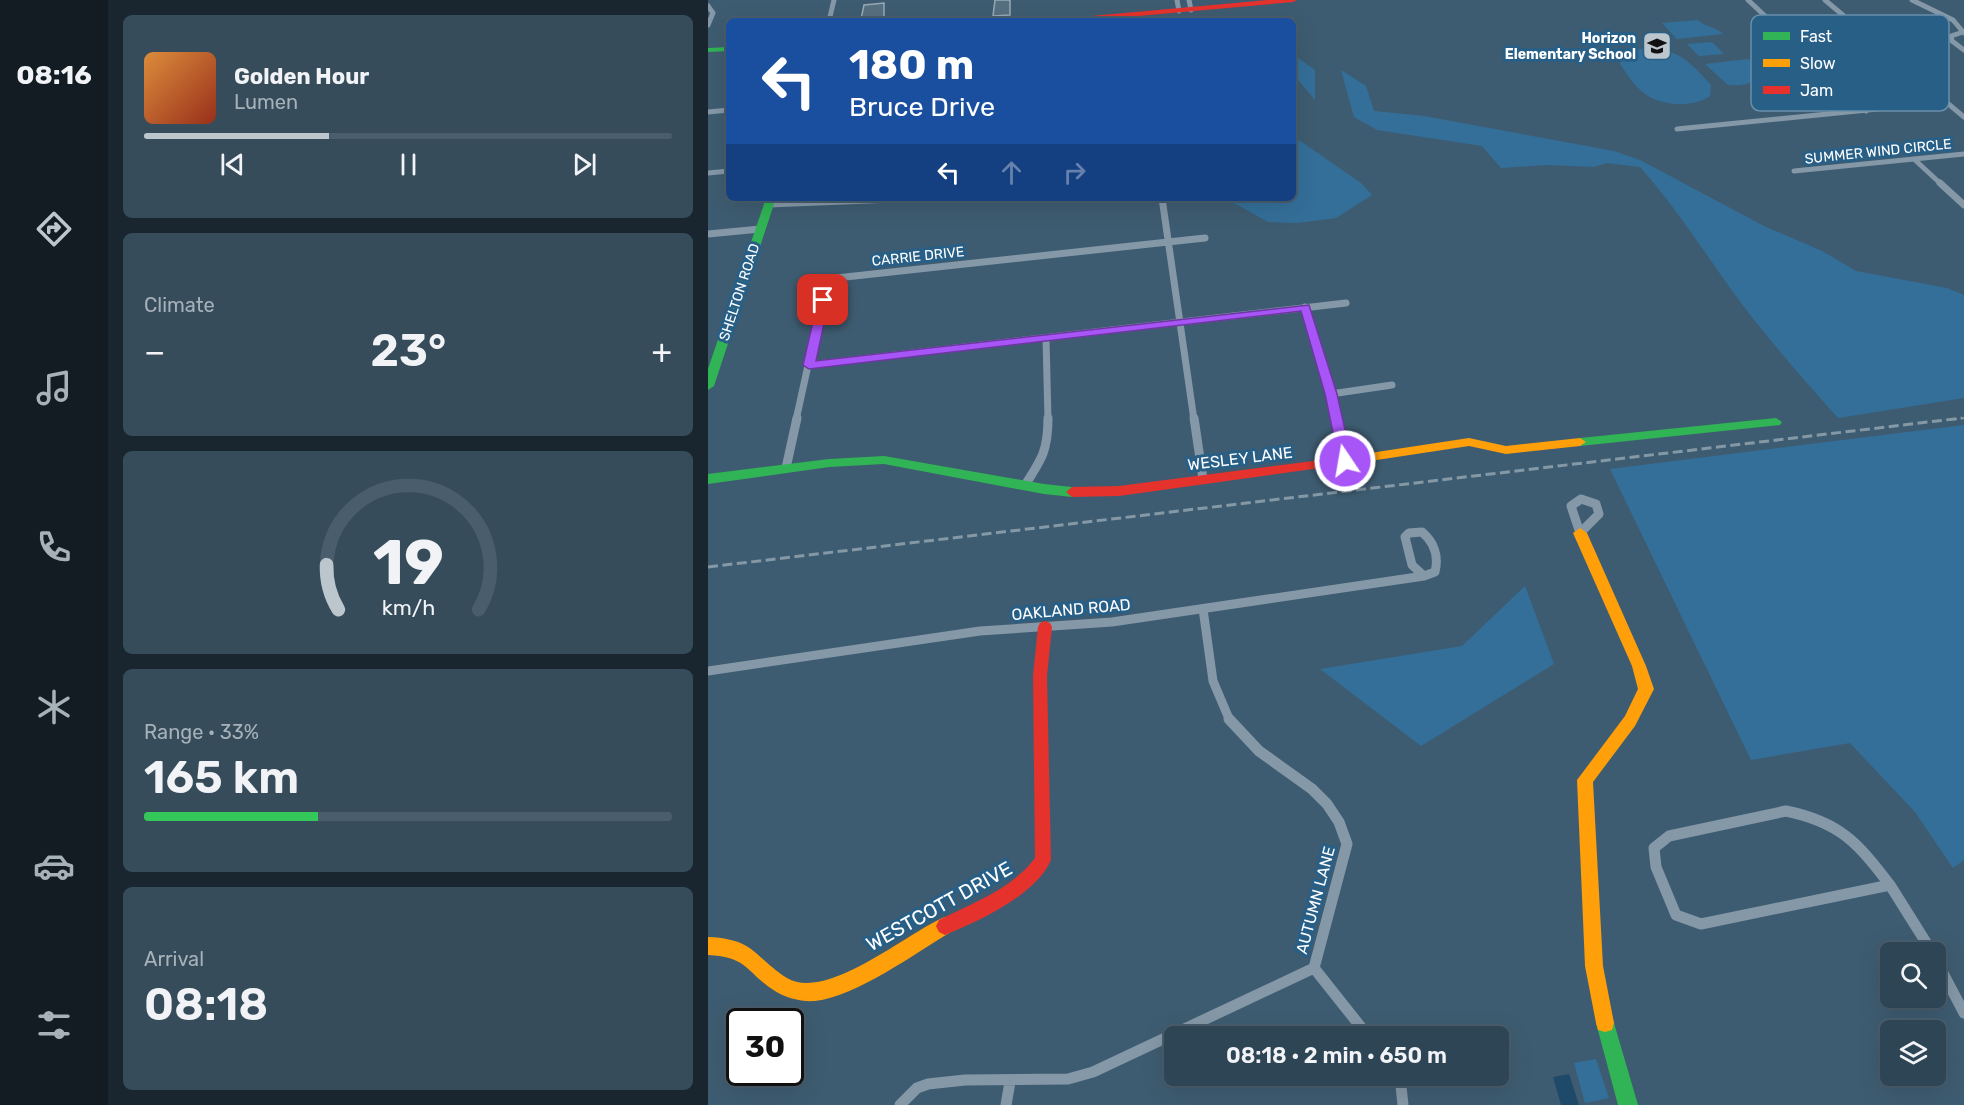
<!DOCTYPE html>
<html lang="en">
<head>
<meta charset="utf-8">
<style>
  :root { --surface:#2e4555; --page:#364c5b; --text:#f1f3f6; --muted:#a7b1b9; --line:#495d6c; --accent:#bbc6cd }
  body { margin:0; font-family:Rubik,sans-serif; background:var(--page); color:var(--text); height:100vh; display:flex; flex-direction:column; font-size:22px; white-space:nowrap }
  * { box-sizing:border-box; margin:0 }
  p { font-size:20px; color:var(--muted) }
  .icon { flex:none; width:33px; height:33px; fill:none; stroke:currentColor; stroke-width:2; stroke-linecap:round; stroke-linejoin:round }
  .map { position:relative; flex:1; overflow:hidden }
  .drawer { display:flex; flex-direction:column; gap:15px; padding:15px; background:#19262f; width:600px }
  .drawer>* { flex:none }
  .top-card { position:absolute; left:18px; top:18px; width:570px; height:183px; border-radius:9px; box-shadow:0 6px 24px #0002,0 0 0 2px var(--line); background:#1a4fa0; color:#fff; overflow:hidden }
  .controls { position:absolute; left:1172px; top:942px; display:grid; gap:12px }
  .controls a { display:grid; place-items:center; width:66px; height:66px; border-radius:9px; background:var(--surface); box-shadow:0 6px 24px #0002,0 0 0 2px var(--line); font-size:30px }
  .speed { position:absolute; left:18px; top:1008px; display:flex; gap:12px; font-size:30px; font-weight:700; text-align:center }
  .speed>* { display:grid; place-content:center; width:78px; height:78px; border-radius:50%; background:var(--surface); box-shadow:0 6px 24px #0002,0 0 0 2px var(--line); line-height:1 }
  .speed .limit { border:3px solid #111; border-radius:9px; background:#fff; color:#111 }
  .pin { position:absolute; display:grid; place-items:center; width:51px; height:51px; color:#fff; margin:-26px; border-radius:12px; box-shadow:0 3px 9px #0006 }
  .me { position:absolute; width:66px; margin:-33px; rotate:348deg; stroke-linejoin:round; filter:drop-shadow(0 0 4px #0008) }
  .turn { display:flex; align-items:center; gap:21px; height:126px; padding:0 24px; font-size:27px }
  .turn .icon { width:78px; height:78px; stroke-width:2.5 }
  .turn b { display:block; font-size:42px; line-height:51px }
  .lanes { display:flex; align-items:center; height:57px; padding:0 24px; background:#0003; justify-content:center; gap:30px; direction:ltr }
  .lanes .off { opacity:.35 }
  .big { font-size:45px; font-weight:600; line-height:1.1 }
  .drawer .tile { flex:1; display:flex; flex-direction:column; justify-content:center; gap:9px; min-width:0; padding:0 21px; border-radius:9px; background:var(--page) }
  .drawer .dial { align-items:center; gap:0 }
  .dial svg { height:156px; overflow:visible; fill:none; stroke:var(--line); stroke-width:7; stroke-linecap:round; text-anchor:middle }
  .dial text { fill:var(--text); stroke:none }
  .song { display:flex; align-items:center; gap:18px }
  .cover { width:72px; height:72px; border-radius:9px; background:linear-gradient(135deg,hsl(30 70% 55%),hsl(10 70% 35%)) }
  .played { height:6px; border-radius:3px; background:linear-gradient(90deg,var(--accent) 35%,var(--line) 35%) }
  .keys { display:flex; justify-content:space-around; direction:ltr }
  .heat { display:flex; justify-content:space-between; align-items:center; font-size:33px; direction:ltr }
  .charge { height:9px; border-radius:4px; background:linear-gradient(90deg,#34c759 33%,var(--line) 0) }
  .trip { position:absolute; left:456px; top:1026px; width:345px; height:60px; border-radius:9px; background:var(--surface); box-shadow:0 6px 24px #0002,0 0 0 2px var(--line); font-weight:600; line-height:60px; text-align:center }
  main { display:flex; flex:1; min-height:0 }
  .tab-bar { display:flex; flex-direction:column; width:108px; justify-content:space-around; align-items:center; background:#121c22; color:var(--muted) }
  .tab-bar .icon { width:42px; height:42px }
  .tab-bar .selected { color:var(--accent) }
  .tab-bar b { font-size:27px; color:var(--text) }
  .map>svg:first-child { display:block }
  .green { fill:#346f99 }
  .water { fill:#1f4969 }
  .building { fill:#577081; stroke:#98a9b5; stroke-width:1.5 }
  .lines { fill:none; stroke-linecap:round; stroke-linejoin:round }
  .street-far3 { stroke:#8598a7; stroke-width:5 }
  .street-far2 { stroke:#8598a7; stroke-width:7 }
  .street-far1 { stroke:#8598a7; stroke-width:9 }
  .street { stroke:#8598a7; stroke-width:11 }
  .fast { fill:#30b455; fill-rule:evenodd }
  .slow { fill:#ff9f0a; fill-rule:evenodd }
  .jam { fill:#e5322d; fill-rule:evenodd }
  .rail-far1 { stroke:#8498a5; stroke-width:2; stroke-dasharray:8 4; stroke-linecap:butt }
  .rail { stroke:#8498a5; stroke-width:3; stroke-dasharray:10 4.5; stroke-linecap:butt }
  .route { fill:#a855f7; stroke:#6d37a1; stroke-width:1.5 }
  .labels { text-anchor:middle; stroke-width:6; stroke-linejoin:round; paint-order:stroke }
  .far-poi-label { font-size:14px; font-weight:bold; fill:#fff; stroke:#285f87; text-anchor:end }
  .far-street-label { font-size:14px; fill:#fff; stroke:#285f87 }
  .street-label { font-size:16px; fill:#fff; stroke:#285f87 }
  .near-street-label { font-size:20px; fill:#fff; stroke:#285f87 }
  .key { fill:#285f87; stroke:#688fab; stroke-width:1.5 }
  .key-label { font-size:16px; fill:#fff }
</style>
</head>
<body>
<main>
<nav class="tab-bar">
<b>08:16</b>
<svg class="icon selected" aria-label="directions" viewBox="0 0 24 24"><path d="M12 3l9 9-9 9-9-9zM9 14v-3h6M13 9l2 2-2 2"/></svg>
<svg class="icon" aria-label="music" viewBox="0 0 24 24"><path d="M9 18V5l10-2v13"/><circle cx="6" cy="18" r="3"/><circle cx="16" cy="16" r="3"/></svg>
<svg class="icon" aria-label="phone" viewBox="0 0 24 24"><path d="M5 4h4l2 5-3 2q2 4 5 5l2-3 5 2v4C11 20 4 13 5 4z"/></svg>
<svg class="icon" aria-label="climate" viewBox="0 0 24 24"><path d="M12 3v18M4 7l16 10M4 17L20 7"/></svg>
<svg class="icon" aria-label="car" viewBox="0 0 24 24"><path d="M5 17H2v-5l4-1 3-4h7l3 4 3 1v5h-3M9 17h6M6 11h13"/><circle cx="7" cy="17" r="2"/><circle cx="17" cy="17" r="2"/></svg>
<svg class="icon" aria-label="filters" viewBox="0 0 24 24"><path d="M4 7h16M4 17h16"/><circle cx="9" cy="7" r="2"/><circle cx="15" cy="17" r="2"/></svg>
</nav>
<section class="drawer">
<div class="tile">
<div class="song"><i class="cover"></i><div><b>Golden Hour</b><p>Lumen</p></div></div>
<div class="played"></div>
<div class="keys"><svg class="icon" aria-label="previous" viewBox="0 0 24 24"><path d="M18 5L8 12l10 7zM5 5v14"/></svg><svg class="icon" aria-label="pause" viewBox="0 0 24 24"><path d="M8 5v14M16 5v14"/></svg><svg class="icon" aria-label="next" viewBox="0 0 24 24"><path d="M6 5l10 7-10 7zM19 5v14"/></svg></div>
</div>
<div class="tile"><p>Climate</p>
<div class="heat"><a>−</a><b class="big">23°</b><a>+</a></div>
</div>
<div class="tile dial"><svg viewBox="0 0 100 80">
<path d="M14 69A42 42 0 1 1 86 69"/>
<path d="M14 69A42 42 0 0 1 8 46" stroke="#bbc6cd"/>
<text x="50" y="56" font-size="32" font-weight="700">19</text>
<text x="50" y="72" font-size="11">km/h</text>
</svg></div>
<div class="tile"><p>Range · 33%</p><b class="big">165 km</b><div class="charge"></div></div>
<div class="tile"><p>Arrival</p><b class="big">08:18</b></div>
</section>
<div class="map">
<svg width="1256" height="1105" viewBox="0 0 1256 1105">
  <rect width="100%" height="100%" fill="#3e5c71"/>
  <!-- green -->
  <path class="green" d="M 990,20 C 998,28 1007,26 1015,34 L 969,39 L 954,23 Z
    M 1004,42 L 1016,54 L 991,56 L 979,44 Z
    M 932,49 C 969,47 980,60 1003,85 L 1002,96 C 986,108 953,106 937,94 C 927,87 919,74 912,64 L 915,55 Z
    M 585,54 L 607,70 L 607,100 L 585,74 Z
    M 1040,59 L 1051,67 L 1052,75 C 1045,85 1032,86 1020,85 L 997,64 Z
    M 633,70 L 658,86 L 666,111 L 716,116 L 906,151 L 932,160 L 1056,226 L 1114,251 L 1148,271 L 1239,288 L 1256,295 L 1256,398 L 1130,418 C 1093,376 1055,334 1022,288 C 993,247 965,204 932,167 L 899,163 L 886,167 L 839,165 L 793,168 L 774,146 L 669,130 L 646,117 Z
    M 585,136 L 653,183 L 664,195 L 628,218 L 589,223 L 560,222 L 517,198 L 585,198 Z
    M 1256,425 L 1256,860 L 1245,868 L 1207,812 L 1142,743 L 1043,760 L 902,469 Z
    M 817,586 L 846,664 L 713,746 L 612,669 L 754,646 Z
    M 888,1059 L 901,1098 L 877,1103 L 866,1063 Z"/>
  <!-- water -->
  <path class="water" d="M 861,1074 L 871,1105 L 853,1105 L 845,1077 Z"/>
  <!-- building -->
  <path class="building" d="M 287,0 L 302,0 L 302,15 L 285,16 Z
    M 176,3 L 176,18 L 153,19 L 156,5 Z"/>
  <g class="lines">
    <!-- street-far3 -->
    <path class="street-far3" d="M 469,0 L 471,11
      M 481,0 L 483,10
      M 1040,0 L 1158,111
      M 1117,0 L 1256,117
      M 1204,0 L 1245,20 L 1256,33
      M 0,6 L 5,13 L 0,25
      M 121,21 L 126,0
      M 1255,32 L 1243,36 L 1244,41 L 1256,50
      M 0,112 L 21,110
      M 969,129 L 1239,102
      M 1206,159 L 1234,185
      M 1086,171 L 1256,154
      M 0,173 L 21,171"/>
    <!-- street-far2 -->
    <path class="street-far2" d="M 1232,183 L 1256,205
      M 454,198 L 486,420
      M 61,204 L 210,198
      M 0,234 L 52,229
      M 597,307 L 628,420
      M 338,338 L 340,420
      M 101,365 L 638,303
      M 623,394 L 684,385
      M 88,420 L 119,279 L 497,238"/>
    <!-- street-far1 -->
    <path class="street-far1" d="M 486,418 L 495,479
      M 628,418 L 637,461
      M 78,468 L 89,418
      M 317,485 C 334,459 340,450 340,418
      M 873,499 L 888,504 L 891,514 L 872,533 L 863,506 Z
      M 714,532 C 726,542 731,556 727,572 L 716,576 L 704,565 L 697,537 L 701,533 Z
      M 495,609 L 505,681 L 522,721
      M 0,671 L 272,631 L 404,622 L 716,576"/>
    <!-- street -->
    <path class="street" d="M 521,719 L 551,751 L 604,789 L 619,804 L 631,822 L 639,844 L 606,968
      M 1078,811 C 1132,822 1150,843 1182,885 L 993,924 L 968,915 L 948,867 L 946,848 L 961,836 Z
      M 1182,885 L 1224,952
      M 1227,958 L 1256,1013
      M 606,968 L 660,1036
      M 687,1076 L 693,1086 L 695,1105
      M 192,1105 L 209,1088 L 220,1084 L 257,1080 L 360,1079 L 385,1072 L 606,968
      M 298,1105 L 302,1082"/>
    <!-- fast -->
    <path class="fast" d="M 21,47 L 21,51 L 0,52 L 0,48 Z
      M 58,198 L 68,198 L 6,386 L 0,390 L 0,369 Z
      M 1068,418 L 1074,422 L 1072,425 L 872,446 L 866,442 L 872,438 Z
      M 176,456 L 336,484 L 364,487 L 370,492 L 364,497 L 336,494 L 176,464 L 121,467 L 0,484 L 0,474 L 121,459 Z
      M 897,1014 L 904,1016 L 906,1023 L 930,1105 L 910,1105 L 888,1023 L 890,1016 Z"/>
    <!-- slow -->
    <path class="slow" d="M 761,438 L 798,446 L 872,438 L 878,442 L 872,446 L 798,454 L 761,446 L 629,466 L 623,462 L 629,458 Z
      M 872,528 L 879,533 L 938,666 L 946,689 L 927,726 L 885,782 L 895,966 L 906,1023 L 904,1030 L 897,1032 L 890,1030 L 888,1023 L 877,966 L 869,780 L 917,716 L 930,689 L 924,666 L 865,533 Z
      M 237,917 L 243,920 L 246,926 L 243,932 C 206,954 149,996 107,1001 C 93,1002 78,998 67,991 C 37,972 41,957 0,955 L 0,937 C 47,939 45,956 79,978 C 119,1002 200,932 237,917 Z"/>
    <!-- jam -->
    <path class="jam" d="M 560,0 L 589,0 L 585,2 L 375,21 L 346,21 L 350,19 Z
      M 629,458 L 633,459 L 635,462 L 633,465 L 411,496 L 364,497 L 358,492 L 364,487 L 411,486 Z
      M 337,621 L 342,623 L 344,627 L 339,676 L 343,860 C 328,895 271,921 237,935 L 231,932 L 228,926 L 231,920 C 264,903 304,889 327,858 L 325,676 L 330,627 L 332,623 Z"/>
    <!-- rail-far1 -->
    <path class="rail-far1" d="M 1241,420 L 1256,418"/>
    <!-- rail -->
    <path class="rail" d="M 0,567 L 1254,418"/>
  </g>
  <!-- route -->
  <path class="route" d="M 115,296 L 121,300 L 108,361 L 601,305 L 629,394 L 644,461 L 637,466 L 631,461 L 617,394 L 593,311 L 101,369 L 95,365 L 110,300 Z"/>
  <!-- icons -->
  <defs>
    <g id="school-square" transform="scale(1.5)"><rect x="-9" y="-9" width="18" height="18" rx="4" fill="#bbc6cd" stroke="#285f87"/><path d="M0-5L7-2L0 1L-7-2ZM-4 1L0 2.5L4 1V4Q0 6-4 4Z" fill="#111"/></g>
  </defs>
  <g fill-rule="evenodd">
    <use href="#school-square" x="949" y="46"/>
  </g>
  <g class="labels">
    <!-- far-poi labels -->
    <g class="far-poi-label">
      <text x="928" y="43">Horizon<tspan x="928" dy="16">Elementary School</tspan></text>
    </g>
    <!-- far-street labels -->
    <g class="far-street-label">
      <text transform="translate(1170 151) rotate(-6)" y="5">SUMMER WIND CIRCLE</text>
      <text transform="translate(210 256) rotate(-6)" y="5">CARRIE DRIVE</text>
      <text transform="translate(31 292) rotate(-72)" y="5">SHELTON ROAD</text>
    </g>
    <!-- street labels -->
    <g class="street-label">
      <text transform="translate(532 458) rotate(-7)" y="6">WESLEY LANE</text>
      <text transform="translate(363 609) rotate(-5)" y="6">OAKLAND ROAD</text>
      <text transform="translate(607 900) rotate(-75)" y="6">AUTUMN LANE</text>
    </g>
    <!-- near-street labels -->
    <g class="near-street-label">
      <text transform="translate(231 906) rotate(-29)" y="7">WESTCOTT DRIVE</text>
    </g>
  </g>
  <!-- legend -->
  <rect x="1043" y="15" width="198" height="96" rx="9" class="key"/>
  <rect x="1055" y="32" width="27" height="8" fill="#30b455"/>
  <rect x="1055" y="59" width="27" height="8" fill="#ff9f0a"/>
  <rect x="1055" y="86" width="27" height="8" fill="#e5322d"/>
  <g class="key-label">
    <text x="1092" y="42">Fast</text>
    <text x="1092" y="69">Slow</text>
    <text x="1092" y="96">Jam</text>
  </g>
</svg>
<div class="controls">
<a><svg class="icon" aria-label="search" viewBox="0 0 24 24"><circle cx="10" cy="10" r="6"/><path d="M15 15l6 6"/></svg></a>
<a><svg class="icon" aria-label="layers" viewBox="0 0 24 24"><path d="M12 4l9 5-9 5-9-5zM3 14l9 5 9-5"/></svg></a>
</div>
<div class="speed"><div class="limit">30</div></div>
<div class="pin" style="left:115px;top:300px;background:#d93025"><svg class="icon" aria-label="arrive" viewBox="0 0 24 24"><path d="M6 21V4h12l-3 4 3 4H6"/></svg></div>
<svg class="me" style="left:637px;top:461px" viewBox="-20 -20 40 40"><circle r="17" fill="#a855f7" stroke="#fff" stroke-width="3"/><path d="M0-11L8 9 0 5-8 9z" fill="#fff"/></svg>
<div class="trip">08:18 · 2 min · 650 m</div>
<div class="top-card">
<div class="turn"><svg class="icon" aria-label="left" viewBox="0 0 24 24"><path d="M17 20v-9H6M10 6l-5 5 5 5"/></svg><div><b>180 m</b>Bruce Drive</div></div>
<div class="lanes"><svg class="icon" aria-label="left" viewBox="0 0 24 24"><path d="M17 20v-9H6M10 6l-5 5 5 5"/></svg><svg class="icon off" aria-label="ahead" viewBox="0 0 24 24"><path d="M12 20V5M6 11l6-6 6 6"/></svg><svg class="icon off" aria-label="right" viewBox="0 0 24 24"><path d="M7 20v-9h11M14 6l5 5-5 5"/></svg></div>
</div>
</div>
</main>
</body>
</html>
